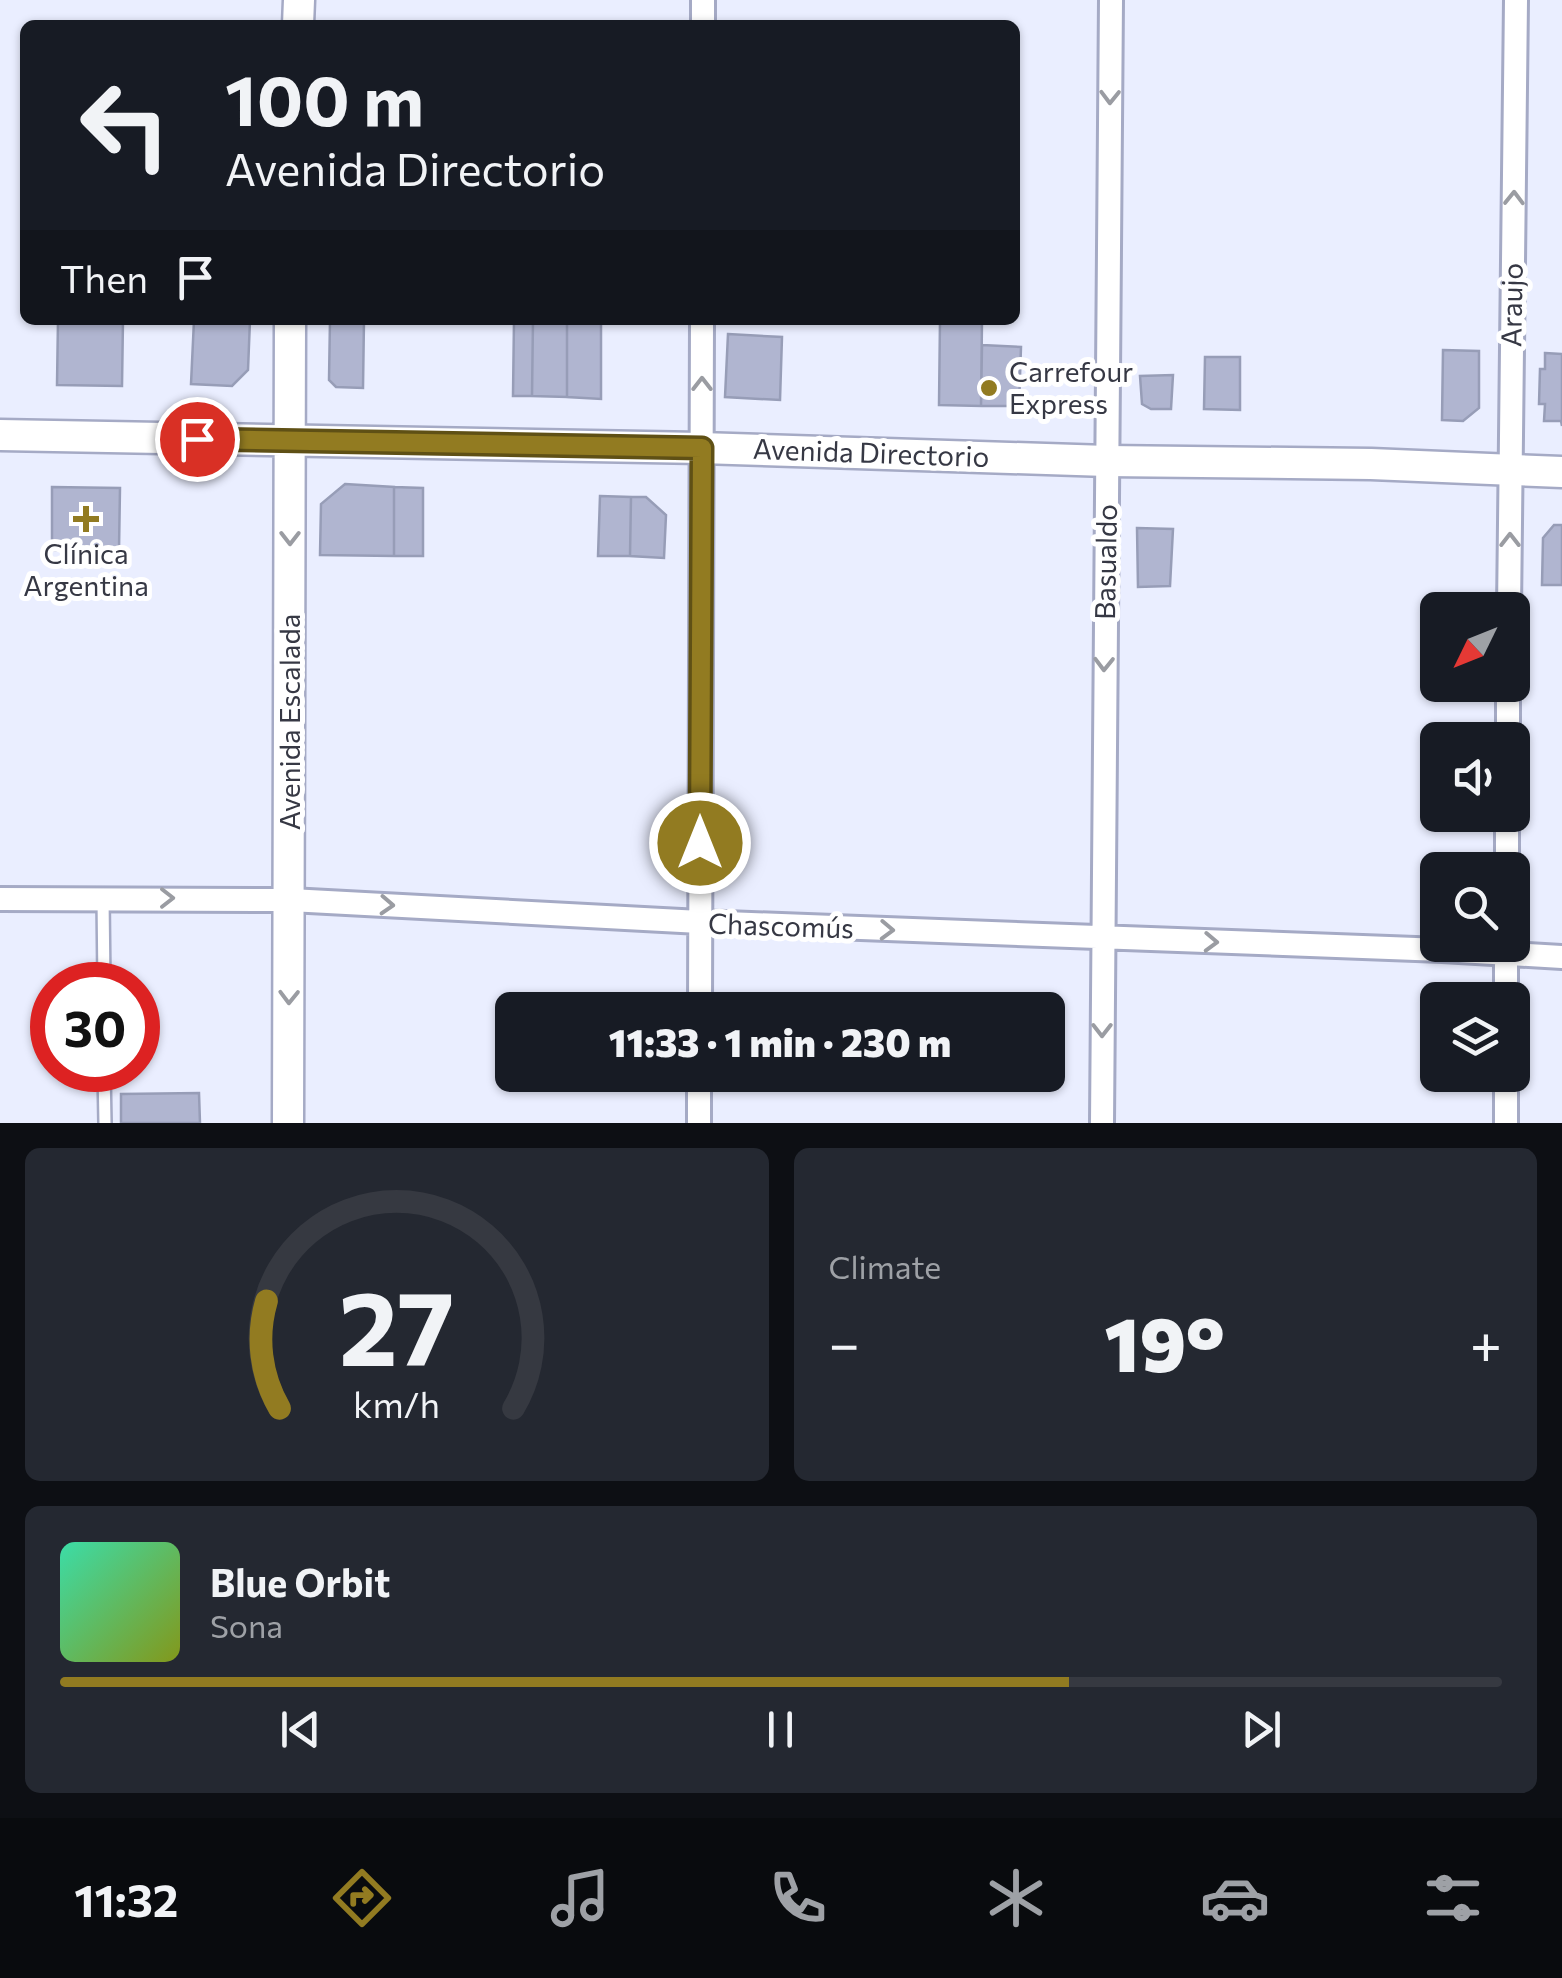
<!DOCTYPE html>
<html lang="en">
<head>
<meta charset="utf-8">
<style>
  :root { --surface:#171b24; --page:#242831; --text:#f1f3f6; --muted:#9ea1a6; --line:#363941; --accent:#927b21 }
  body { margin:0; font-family:Commissioner,sans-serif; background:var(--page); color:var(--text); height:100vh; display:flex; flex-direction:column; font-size:38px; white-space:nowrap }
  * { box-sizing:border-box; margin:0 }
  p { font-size:32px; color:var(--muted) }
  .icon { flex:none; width:55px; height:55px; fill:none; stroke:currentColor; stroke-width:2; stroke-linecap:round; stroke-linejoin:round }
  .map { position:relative; height:1123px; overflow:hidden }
  .details { display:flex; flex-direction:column; gap:25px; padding:25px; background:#0d0f14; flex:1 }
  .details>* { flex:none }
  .hud { position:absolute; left:20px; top:20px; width:1000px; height:305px; border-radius:15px; box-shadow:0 2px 8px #0004; background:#171b24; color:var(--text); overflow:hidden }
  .needle { width:65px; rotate:227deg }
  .tools { position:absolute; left:1420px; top:592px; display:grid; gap:20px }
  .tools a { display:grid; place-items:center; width:110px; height:110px; border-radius:15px; background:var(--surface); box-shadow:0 2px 8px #0004; font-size:50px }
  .speed { position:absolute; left:30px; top:962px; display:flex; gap:20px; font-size:50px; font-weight:700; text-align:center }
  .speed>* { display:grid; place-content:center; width:130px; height:130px; border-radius:50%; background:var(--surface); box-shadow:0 2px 8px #0004; line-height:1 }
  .speed .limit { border:15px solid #d22; background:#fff; color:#111 }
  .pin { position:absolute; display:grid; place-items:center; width:85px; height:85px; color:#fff; margin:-42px; border:5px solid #fff; border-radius:50%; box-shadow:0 2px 10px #0007 }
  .me { position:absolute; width:110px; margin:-55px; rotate:0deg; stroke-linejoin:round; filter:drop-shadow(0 0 8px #0008) }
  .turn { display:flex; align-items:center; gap:35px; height:210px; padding:0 40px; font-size:45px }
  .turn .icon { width:130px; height:130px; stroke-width:2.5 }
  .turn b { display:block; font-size:70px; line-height:85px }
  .then { display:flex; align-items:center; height:95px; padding:0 40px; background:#0003; gap:20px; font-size:38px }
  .big { font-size:75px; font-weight:800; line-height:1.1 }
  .details .card { flex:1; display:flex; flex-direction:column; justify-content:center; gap:15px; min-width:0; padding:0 35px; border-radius:15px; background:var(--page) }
  .details .dial { align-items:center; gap:0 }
  .dial svg { height:260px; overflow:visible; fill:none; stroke:var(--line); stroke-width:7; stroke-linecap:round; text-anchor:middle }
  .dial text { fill:var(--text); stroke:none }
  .song { display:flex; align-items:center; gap:30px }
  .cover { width:120px; height:120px; border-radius:15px; background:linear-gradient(135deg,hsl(160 70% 55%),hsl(70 70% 35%)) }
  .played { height:10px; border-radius:5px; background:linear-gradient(90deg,var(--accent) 70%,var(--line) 70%) }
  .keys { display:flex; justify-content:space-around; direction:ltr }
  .heat { display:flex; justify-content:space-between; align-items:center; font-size:55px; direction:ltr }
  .details .tiles { flex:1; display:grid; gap:25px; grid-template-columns:1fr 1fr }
  .card:last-child { grid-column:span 2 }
  .trip { position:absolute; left:495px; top:992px; width:570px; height:100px; border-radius:15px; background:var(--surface); box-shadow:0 2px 8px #0004; font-weight:800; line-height:100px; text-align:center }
  .menu { display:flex; height:160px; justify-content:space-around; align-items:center; background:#090b0e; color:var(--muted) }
  .menu .icon { width:70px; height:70px }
  .menu .selected { color:var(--accent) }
  .menu b { font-size:45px; color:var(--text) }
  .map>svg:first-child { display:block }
  .building { fill:#b0b5d0; stroke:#979db7; stroke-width:2.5 }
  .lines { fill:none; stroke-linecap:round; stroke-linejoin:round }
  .lane-casing { stroke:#a5aac5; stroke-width:16 }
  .street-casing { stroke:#a5aac5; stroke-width:28 }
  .secondary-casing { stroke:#a5aac5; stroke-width:35 }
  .lane { stroke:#fff; stroke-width:11 }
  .street { stroke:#fff; stroke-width:22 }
  .secondary { stroke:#fff; stroke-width:30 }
  .oneway { stroke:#9a9ca2 }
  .route-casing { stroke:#5f5015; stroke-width:25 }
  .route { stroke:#927b21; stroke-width:18 }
  .poi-dot { fill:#927b21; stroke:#fff; stroke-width:4 }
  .labels { text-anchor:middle; stroke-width:10; stroke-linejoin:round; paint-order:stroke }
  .street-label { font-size:28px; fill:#363844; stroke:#fff }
  .poi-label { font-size:28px; fill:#363844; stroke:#fff; text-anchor:start }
</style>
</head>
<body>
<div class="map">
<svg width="1562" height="1123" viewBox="0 0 1562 1123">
  <rect width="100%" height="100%" fill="#eaeeff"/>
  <!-- building -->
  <path class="building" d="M 58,320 L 123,320 L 122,386 L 57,385 Z
    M 194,320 L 250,320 L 248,370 L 232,386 L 191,384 Z
    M 330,320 L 364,320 L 363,388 L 336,387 L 329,380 Z
    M 514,320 L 533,320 L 532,396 L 513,396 Z
    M 533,320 L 567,320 L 567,397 L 532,396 Z
    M 567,320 L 601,320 L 601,399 L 567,397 Z
    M 940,320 L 982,320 L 981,406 L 939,405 Z
    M 728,334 L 782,337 L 780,400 L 725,397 Z
    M 982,345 L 1021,347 L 1019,406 L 981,406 Z
    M 1443,350 L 1479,351 L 1479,408 L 1463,421 L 1442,420 Z
    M 1545,353 L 1562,354 L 1562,426 L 1561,421 L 1544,421 L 1545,404 L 1539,404 L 1540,369 L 1545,369 Z
    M 1205,357 L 1240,357 L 1240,410 L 1204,409 Z
    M 1173,375 L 1171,409 L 1151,409 L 1142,404 L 1140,376 Z
    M 345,484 L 394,487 L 394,556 L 320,555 L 321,504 Z
    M 52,487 L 120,488 L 119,550 L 52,550 Z
    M 394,487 L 423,488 L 423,556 L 394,556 Z
    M 600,496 L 631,497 L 630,556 L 598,556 Z
    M 631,497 L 646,497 L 666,515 L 664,558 L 630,556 Z
    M 1554,525 L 1562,525 L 1562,585 L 1542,585 L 1543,538 Z
    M 1137,528 L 1173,529 L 1170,586 L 1138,587 Z
    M 199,1093 L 200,1123 L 121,1123 L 121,1094 Z"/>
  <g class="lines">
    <!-- lane casing -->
    <g class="lane-casing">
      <path id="lane" d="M 103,898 L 104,985
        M 104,1070 L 105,1123"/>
    </g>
    <!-- street casing -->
    <g class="street-casing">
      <path id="street" d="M 703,25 L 703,0
        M 1509,610 L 1516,0
        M 1508,740 L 1508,685
        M 1507,870 L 1507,815
        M 0,899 L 290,900 L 700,922 L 1442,950 L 1562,957
        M 1506,1000 L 1506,945
        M 700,1010 L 702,320
        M 1506,1075 L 1506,1123
        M 699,1123 L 699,1075
        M 1102,1123 L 1111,0"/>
    </g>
    <!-- secondary casing -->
    <g class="secondary-casing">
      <path id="secondary" d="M 298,25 L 299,0
        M 0,435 L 701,448 L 1107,461 L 1371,464 L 1562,472
        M 288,1123 L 290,320"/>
    </g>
    <!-- lane -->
    <use href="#lane" class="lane"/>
    <!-- street -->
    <use href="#street" class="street"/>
    <!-- secondary -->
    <use href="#secondary" class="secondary"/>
  </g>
  <!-- one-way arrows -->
  <defs><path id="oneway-chevron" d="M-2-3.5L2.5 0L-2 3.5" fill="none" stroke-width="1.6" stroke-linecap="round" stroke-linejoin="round" transform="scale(2.5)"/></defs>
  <g class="oneway">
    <use href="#oneway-chevron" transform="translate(1110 97) rotate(91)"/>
    <use href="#oneway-chevron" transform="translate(1514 198) rotate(-89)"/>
    <use href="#oneway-chevron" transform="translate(702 384) rotate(-90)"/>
    <use href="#oneway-chevron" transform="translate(290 538) rotate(90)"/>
    <use href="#oneway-chevron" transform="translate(1510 540) rotate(-90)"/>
    <use href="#oneway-chevron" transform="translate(1104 664) rotate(91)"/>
    <use href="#oneway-chevron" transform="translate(167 898)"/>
    <use href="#oneway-chevron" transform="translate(387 905) rotate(3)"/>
    <use href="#oneway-chevron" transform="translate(887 930) rotate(2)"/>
    <use href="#oneway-chevron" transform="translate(1211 942) rotate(2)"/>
    <use href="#oneway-chevron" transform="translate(289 997) rotate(91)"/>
    <use href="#oneway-chevron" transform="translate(1102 1030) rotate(90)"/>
  </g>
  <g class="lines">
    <!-- route casing -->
    <g class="route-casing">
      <path id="route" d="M 197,439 L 702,448 L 700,843"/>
    </g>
    <!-- route -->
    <use href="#route" class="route"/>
  </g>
  <!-- markers -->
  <g class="poi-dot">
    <circle cx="989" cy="388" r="10"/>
    <path d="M81 504h10v10h10v10h-10v10h-10v-10h-10v-10h10z"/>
  </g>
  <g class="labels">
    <!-- street labels -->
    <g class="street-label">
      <text transform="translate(1512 305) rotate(-89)" y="10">Araujo</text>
      <text transform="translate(871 453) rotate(2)" y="10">Avenida Directorio</text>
      <text transform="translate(1106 562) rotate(-89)" y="10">Basualdo</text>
      <text transform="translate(290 722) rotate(-90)" y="10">Avenida Escalada</text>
      <text transform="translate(781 926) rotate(2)" y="10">Chascomús</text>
    </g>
    <!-- poi labels -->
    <g class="poi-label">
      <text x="1009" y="382">Carrefour<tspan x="1009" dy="32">Express</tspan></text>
      <text x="86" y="564" text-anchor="middle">Clínica<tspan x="86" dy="32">Argentina</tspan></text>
    </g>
  </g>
</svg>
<div class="tools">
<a><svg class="needle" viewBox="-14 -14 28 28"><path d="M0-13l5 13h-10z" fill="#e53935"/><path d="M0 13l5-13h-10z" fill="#9ea1a6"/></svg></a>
<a><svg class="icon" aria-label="sound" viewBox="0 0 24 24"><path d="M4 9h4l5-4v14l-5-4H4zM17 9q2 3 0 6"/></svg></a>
<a><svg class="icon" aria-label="search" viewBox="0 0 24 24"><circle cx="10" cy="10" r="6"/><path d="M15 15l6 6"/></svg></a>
<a><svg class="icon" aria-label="layers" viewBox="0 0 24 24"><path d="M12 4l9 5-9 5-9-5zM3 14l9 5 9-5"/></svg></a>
</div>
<div class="speed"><div class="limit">30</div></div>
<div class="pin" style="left:197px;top:439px;background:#d93025"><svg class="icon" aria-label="arrive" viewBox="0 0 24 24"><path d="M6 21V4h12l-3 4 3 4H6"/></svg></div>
<svg class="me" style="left:700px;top:843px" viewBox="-20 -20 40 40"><circle r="17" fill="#927b21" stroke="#fff" stroke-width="3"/><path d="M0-11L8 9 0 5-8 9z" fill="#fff"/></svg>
<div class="trip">11:33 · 1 min · 230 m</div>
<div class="hud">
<div class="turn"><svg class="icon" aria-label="left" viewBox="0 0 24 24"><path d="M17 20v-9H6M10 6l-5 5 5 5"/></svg><div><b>100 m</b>Avenida Directorio</div></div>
<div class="then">Then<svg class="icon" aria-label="arrive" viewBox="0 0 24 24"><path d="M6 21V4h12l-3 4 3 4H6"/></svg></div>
</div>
</div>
<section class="details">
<div class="tiles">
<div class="card dial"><svg viewBox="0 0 100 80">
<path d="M14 69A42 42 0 1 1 86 69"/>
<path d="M14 69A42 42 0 0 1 10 36" stroke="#927b21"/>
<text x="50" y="56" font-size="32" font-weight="700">27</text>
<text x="50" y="72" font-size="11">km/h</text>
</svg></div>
<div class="card"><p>Climate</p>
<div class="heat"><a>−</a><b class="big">19°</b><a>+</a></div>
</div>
<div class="card">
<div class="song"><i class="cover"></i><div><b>Blue Orbit</b><p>Sona</p></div></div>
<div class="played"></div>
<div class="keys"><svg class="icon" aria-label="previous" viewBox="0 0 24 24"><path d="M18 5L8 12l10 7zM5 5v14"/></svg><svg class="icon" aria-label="pause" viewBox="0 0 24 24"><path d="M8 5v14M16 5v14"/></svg><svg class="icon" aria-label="next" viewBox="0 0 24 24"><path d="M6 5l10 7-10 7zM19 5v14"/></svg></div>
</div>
</div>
</section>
<nav class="menu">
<b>11:32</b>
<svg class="icon selected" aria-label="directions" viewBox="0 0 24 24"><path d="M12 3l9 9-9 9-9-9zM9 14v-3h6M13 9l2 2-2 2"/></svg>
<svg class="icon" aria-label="music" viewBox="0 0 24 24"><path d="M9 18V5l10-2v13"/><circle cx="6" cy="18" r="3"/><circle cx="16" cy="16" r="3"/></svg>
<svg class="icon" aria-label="phone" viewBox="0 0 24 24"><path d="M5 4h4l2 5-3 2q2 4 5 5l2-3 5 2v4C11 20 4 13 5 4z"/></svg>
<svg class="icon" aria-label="climate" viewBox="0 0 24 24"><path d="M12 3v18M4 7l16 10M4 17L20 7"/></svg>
<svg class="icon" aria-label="car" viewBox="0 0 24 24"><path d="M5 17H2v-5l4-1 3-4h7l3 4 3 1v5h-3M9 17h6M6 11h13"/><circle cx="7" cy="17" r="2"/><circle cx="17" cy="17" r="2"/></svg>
<svg class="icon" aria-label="filters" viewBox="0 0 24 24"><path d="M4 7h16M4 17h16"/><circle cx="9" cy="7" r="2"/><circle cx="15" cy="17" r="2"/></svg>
</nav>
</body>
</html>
